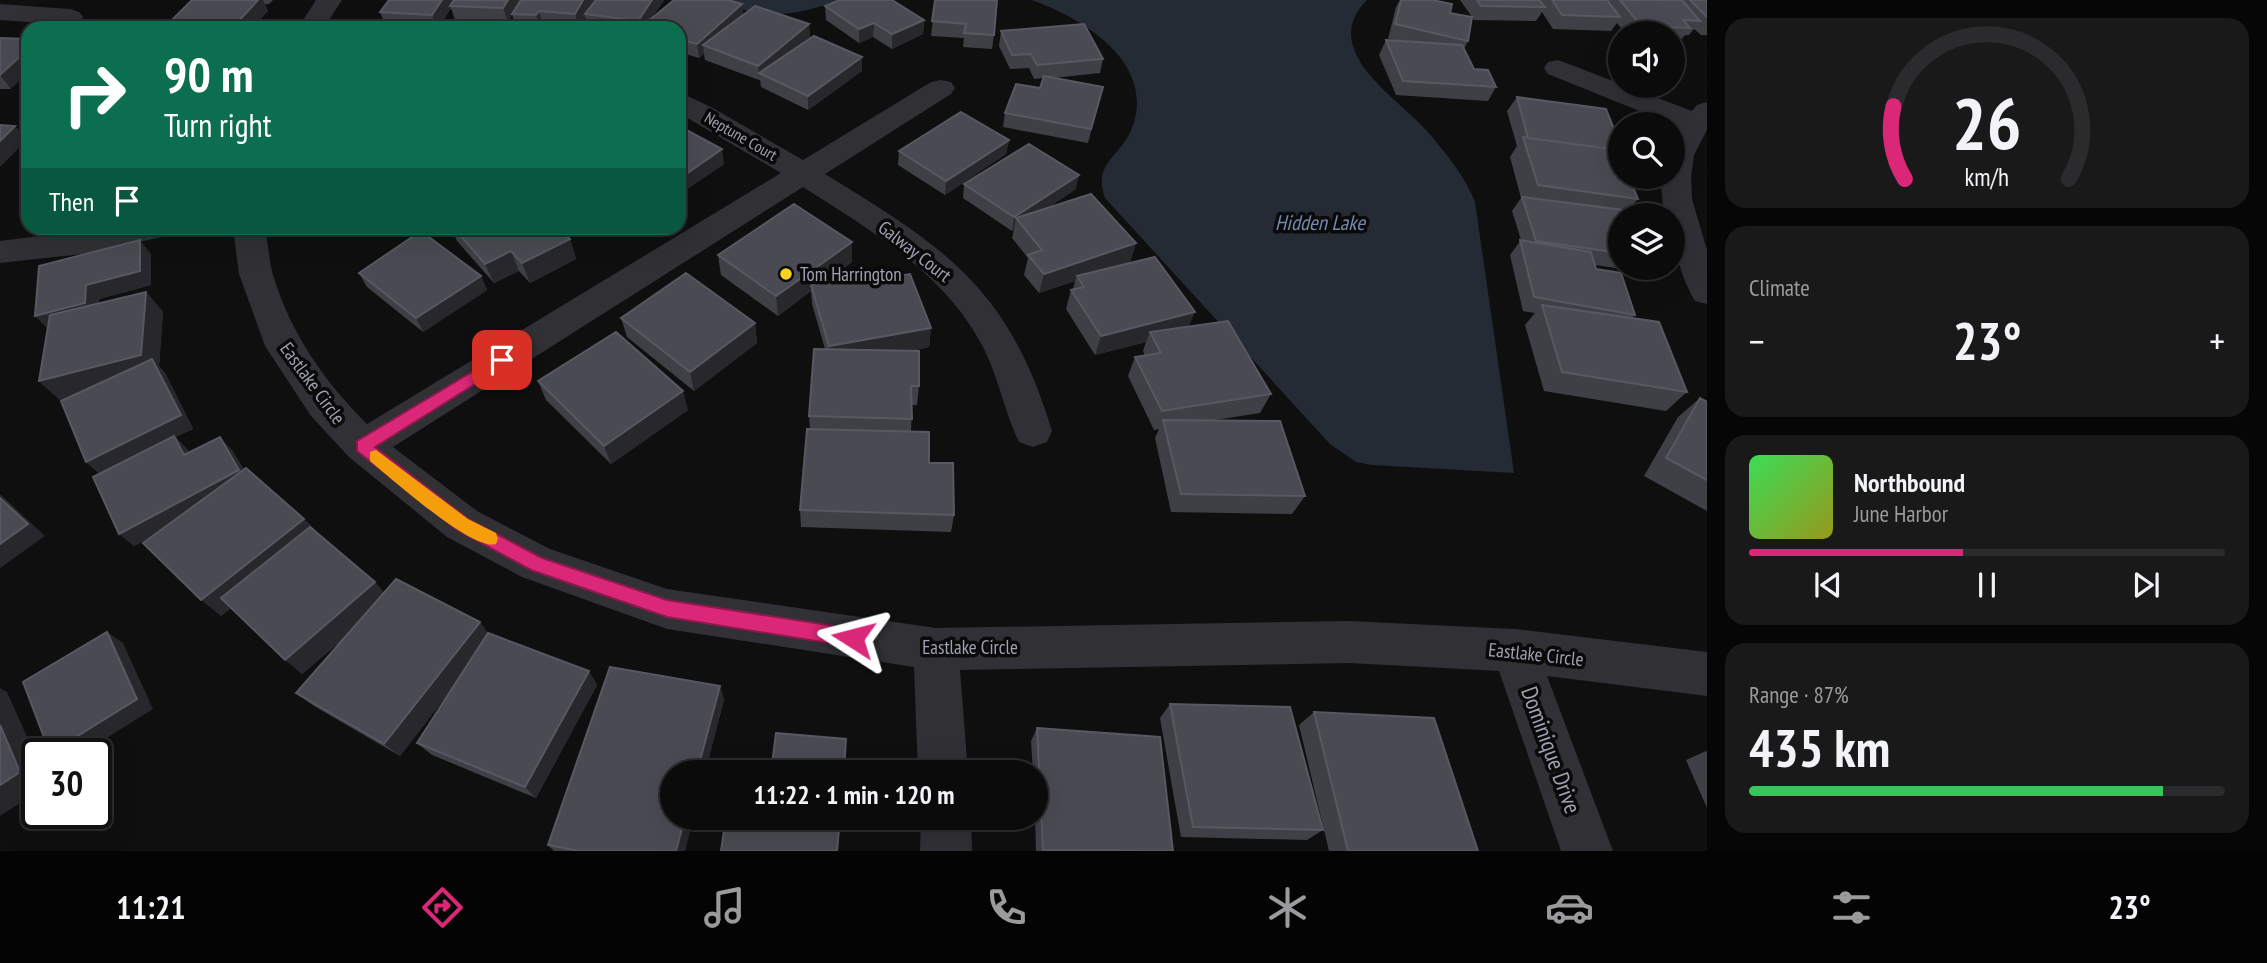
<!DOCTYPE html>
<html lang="en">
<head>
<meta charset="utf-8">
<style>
  :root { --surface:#0b0b0c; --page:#19191a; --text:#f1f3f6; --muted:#9a9b9d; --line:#2b2b2d; --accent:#db2777 }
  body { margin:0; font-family:"PT Sans Narrow",sans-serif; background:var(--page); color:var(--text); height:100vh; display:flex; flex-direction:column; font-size:26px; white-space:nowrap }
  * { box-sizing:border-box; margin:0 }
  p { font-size:23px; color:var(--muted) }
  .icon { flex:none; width:38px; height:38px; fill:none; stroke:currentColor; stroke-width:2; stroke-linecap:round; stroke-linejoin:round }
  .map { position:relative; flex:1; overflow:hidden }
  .details { display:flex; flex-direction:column; gap:18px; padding:18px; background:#060607; width:560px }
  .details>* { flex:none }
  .guide { position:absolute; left:21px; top:21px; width:665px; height:214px; border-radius:21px; box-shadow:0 7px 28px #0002,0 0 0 2px var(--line); background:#0b6e4f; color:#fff; overflow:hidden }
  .fabs { position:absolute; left:1608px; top:21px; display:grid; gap:14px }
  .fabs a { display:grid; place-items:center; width:77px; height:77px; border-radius:50%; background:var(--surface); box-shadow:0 7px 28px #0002,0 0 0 2px var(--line); font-size:35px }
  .speed { position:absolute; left:21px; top:738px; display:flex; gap:14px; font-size:35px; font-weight:700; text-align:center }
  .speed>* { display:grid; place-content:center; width:91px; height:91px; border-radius:50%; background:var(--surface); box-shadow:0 7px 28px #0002,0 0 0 2px var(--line); line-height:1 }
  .speed .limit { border:4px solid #111; border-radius:10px; background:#fff; color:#111 }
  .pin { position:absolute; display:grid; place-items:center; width:60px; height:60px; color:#fff; margin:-30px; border-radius:14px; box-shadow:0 4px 10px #0006 }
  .me { position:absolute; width:77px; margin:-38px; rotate:279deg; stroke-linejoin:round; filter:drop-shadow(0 0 5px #0008) }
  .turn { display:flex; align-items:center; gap:24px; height:147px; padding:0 28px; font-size:32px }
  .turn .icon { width:91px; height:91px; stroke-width:2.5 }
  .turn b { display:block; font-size:49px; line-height:60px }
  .then { display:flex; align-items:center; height:66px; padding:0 28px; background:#0003; gap:14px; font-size:26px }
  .big { font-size:52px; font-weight:600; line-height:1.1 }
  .details .card { flex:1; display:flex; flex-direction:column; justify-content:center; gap:10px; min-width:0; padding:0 24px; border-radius:21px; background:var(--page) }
  .details .dial { align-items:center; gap:0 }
  .dial svg { height:182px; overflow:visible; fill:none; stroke:var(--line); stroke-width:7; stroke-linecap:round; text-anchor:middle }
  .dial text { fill:var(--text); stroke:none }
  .song { display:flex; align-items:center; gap:21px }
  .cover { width:84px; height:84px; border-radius:10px; background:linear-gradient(135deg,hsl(130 70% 55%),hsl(60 70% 35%)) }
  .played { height:7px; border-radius:4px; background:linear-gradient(90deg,var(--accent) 45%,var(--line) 45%) }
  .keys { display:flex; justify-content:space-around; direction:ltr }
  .heat { display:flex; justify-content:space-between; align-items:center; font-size:38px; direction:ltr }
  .charge { height:10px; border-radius:5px; background:linear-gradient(90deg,#34c759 87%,var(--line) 0) }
  .trip { position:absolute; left:660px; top:760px; width:388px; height:70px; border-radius:35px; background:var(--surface); box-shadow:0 7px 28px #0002,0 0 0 2px var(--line); font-weight:600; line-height:70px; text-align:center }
  .tabs { display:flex; height:112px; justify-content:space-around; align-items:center; background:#040405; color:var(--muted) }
  .tabs .icon { width:49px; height:49px }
  .tabs .on { color:var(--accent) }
  .tabs b { font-size:32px; color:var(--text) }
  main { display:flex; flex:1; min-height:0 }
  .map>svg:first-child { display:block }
  .water { fill:#252b34 }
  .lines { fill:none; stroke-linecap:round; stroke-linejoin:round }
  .minor { fill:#303035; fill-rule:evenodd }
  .wall { fill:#3f4046 }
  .shaded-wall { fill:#28282c }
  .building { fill:#4a4b52; stroke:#575861; stroke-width:2 }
  .route { fill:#db2777; stroke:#8e194d; stroke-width:2 }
  .slow { fill:#f59e0b }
  .poi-dot { fill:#f8d21f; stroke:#0a0a0b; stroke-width:2.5 }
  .labels { text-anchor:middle; stroke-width:7; stroke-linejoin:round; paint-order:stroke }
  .far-street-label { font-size:16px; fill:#9fa2b2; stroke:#0a0a0b }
  .street-label { font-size:19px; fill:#9fa2b2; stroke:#0a0a0b }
  .poi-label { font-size:19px; fill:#9fa2b2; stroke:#0a0a0b; text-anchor:start }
  .water-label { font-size:21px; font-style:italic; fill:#748aaf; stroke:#0a0a0b }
  .near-street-label { font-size:23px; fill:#9fa2b2; stroke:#0a0a0b }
</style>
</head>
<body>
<main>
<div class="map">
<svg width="1707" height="851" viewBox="0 0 1707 851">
  <rect width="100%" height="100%" fill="#0f0f10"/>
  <!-- water -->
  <path class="water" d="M 712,0 L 839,0 C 788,19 763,18 712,0 Z
    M 1031,0 L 1367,0 C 1317,50 1398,98 1426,130 C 1445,152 1465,176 1475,202 L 1514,473 L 1372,465 L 1356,462 L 1330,444 L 1105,198 C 1092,163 1121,157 1132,128 C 1157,63 1082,17 1031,0 Z"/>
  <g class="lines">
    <!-- minor -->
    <path class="minor" d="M 316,0 L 342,0 L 324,28 L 298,28 Z
      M 0,4 L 70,9 L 79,12 L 83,17 L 79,22 L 70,25 L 0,20 Z
      M 1558,60 L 1692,111 L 1697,105 L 1707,102 L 1707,130 L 1694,155 L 1691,177 L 1692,199 L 1707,250 L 1707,304 L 1695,301 C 1679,273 1673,246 1673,215 L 1664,215 L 1660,177 L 1673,177 L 1673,137 L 1679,127 L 1548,74 L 1544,68 L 1548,62 Z
      M 941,80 L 951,82 L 955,88 L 951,94 L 825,174 C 946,248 1009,288 1052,431 L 1047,442 L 1033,447 L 1019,442 C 1005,413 999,380 985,351 C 947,274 873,232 803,187 L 393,447 L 477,511 L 550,549 L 667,589 L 936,628 L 1349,621 L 1515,629 L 1707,652 L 1707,696 L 1547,676 L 1613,851 L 1561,851 L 1499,671 L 1349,663 L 960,670 L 968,772 L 918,772 L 914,667 L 667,629 L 522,577 L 447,537 L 349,457 L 311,416 L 265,346 L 239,274 L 233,228 L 265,228 C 268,243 269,260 273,275 C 291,334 324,381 367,424 L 781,173 L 679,113 L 679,92 L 711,107 L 803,160 L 931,82 Z
      M 104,228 L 172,228 L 167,236 L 82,254 L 0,263 L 0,241 Z
      M 921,817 L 971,817 L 972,851 L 920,851 Z"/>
  </g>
  <!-- wall -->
  <path class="wall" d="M 192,0 L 273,0 L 269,4 L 265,4 L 268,11 L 252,28 L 160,28 L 171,28 L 169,23 Z
    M 389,0 L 664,0 L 651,19 L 742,4 L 743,15 L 809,24 L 810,39 L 862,71 L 808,110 L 761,87 L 760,80 L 759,80 L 705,60 L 704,54 L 699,58 L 679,52 L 679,28 L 588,28 L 585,17 L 579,28 L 543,25 L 541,28 L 516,28 L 512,14 L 508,22 L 455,20 L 451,8 L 438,28 L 386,26 L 380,12 Z
    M 935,0 L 994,35 L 992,49 L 963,47 L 964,38 L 931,36 Z
    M 1400,0 L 1432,0 L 1450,13 L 1472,17 L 1460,0 L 1707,0 L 1707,35 L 1701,35 L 1694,29 L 1689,35 L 1685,35 L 1679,42 L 1673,42 L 1673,33 L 1625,33 L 1617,23 L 1611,31 L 1553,29 L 1542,12 L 1536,21 L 1474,20 L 1472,18 L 1468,41 L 1464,49 L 1474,69 L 1496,87 L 1488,101 L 1396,95 L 1379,55 L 1386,40 L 1399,41 L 1388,39 L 1396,7 Z
    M 825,6 L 924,20 L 923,34 L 892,49 L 873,37 L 859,43 L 826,20 Z
    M 1001,31 L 1103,59 L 1100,73 L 1053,78 L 1103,87 L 1088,143 L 1003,127 L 1005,113 L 1040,88 L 1043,78 L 1034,79 L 1029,68 L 1010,69 L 999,46 Z
    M 0,38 L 11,89 L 0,89 Z
    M 1517,97 L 1620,144 L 1620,177 L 1638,199 L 1625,214 L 1620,215 L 1620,268 L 1632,268 L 1630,270 L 1595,265 L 1596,269 L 1635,315 L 1632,318 L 1687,392 L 1666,411 L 1544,391 L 1525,325 L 1535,313 L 1523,311 L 1510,255 L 1521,240 L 1512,211 L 1521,198 L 1510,157 L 1517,146 L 1507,111 Z
    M 679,126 L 724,164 L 684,191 L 679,188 Z
    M 1009,140 L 1006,154 L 945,195 L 898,165 L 899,151 Z
    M 964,184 L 1076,189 L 1046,209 L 1136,243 L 1130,262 L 1122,265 L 1189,326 L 1271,394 L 1260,413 L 1215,420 L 1305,496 L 1292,514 L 1171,512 L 1155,438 L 1159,429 L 1154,430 L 1128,376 L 1135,357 L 1145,356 L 1143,351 L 1146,342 L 1095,355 L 1066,309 L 1071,290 L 1073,289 L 1075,281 L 1039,293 L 1024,275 L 1028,258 L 1012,238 L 1014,230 L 1012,231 L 963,198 Z
    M 451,228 L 559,228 L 570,239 L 576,259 L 530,283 L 519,271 L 494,283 L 457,241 Z
    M 151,254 L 151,285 L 99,299 L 99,304 L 146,292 L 163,312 L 159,366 L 165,373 L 193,429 L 175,437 L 187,449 L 189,453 L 232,450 L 244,470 L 304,519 L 317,532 L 375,582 L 383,593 L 489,634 L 589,671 L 597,685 L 536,798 L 432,755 L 417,743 L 453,687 L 400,756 L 314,706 L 296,693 L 343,639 L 302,674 L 231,608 L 221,616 L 154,535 L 134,546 L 100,474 L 86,462 L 70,397 L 60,400 L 39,381 L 48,329 Z
    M 718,255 L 852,262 L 823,283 L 873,280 L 931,328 L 929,347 L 910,351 L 919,386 L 917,405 L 912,405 L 911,431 L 929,463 L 954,515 L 951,532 L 801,527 L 800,510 L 810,429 L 809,416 L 825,349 L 812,304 L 811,291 L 778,316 L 721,275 Z
    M 359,273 L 481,276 L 487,290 L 423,332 L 367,287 Z
    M 621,318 L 755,323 L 757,343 L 694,391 L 627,337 Z
    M 538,381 L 688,410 L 611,464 L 546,400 Z
    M 1700,398 L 1707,402 L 1707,511 L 1644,476 L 1678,417 Z
    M 720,686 L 724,700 L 705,772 L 672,772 L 693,817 L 685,851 L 554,851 L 548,845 Z
    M 1170,704 L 1323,830 L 1307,840 L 1181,837 L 1160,718 Z
    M 1314,712 L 1478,851 L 1329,851 L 1299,725 Z
    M 1037,728 L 1173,851 L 1036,851 L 1035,817 L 1036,817 L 1036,772 L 1033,772 L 1031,741 Z
    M 1706,751 L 1707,752 L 1707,808 L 1686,760 Z"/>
  <!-- shaded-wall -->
  <path class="shaded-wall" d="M 258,0 L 263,0 L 268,11 L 252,28 L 233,28 L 233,27 Z
    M 442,0 L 456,0 L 450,6 L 451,8 L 437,28 L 432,15 Z
    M 508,0 L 521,0 L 508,22 L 503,8 Z
    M 583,0 L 595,0 L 585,14 L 585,17 L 579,28 L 575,14 Z
    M 652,0 L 664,0 L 645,28 L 639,28 L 638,21 Z
    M 742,4 L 744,18 L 703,45 L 704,54 L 699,58 L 697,44 Z
    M 539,11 L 543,25 L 541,28 L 540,28 L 536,15 Z
    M 924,20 L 923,34 L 892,49 L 892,34 Z
    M 874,23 L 873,37 L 859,43 L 859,29 Z
    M 809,24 L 810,39 L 759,73 L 759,80 L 758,66 Z
    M 28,49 L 28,73 L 11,89 L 0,75 Z
    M 862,57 L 862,71 L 808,110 L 808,96 Z
    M 15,126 L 27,140 L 0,167 L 0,141 Z
    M 1009,140 L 1006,154 L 945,195 L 946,181 Z
    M 722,149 L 724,164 L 684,191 L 682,177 Z
    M 1079,175 L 1076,189 L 1021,225 L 1016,218 L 1014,230 L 1012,231 L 1014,217 Z
    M 570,239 L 576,259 L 530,283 L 522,263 Z
    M 140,240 L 151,254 L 151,285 L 99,299 L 98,316 L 49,330 L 35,316 Z
    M 852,242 L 852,262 L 813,290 L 811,285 L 811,291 L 778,316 L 776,296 Z
    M 1136,243 L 1130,262 L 1079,280 L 1077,276 L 1075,281 L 1039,293 L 1044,274 Z
    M 511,251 L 519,271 L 494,283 L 485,264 Z
    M 481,276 L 487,290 L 423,332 L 416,318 Z
    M 146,292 L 163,312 L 159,366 L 165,373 L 193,429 L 176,437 L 187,449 L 197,468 L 101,475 L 86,462 L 158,374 L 60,400 L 39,381 Z
    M 1195,312 L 1187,331 L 1150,332 L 1146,342 L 1095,355 L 1101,336 Z
    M 755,323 L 757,343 L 694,391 L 690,372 Z
    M 931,328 L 929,347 L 829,365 L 829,346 Z
    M 683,391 L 688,410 L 611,464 L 604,446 Z
    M 220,437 L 232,450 L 251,483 L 134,546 L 119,534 Z
    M 0,494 L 45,536 L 0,568 Z
    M 304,519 L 320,536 L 221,616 L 201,600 Z
    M 375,582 L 389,598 L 302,674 L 285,660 Z
    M 480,622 L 492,638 L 400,756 L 384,744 Z
    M 107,632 L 123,643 L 153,709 L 81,754 L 52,754 L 50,753 Z
    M 589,671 L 597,685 L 536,798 L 525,787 Z
    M 720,686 L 724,700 L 705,772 L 697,772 Z
    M 0,688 L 7,692 L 37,759 L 37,792 L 0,816 Z
    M 685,817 L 693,817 L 685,851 L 676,851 Z
    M 840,817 L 841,817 L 838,851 L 837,851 Z"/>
  <!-- building -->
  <path class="building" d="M 192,0 L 258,0 L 233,27 L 169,23 Z
    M 389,0 L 442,0 L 432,15 L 380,12 Z
    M 454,0 L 508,0 L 503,8 L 450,6 Z
    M 521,0 L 583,0 L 575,14 L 539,11 L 536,15 L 512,14 Z
    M 596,0 L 652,0 L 638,21 L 585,14 Z
    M 674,0 L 728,0 L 742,4 L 697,44 L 679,39 L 679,28 L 641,27 Z
    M 840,0 L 892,0 L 924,20 L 892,34 L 874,23 L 859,29 L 825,6 Z
    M 935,0 L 997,0 L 994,35 L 964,33 L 966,24 L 932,21 Z
    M 1401,0 L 1432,0 L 1452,4 L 1450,13 L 1472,17 L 1468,41 L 1395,24 Z
    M 1477,0 L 1539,0 L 1545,7 L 1481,6 Z
    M 1552,0 L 1607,0 L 1620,17 L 1562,15 Z
    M 1620,0 L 1682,0 L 1700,21 L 1683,20 L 1690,28 L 1641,26 Z
    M 1690,0 L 1707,0 L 1707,17 Z
    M 755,6 L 809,24 L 758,66 L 703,45 Z
    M 1084,24 L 1103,59 L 1037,65 L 1031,54 L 1012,55 L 1001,31 Z
    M 814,36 L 862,57 L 808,96 L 759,73 Z
    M 0,38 L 28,39 L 28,49 L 0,75 Z
    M 1386,40 L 1462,45 L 1474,69 L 1488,70 L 1496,87 L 1403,81 Z
    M 1044,76 L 1103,87 L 1091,129 L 1005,113 L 1016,84 L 1040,88 Z
    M 1517,97 L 1606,109 L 1620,144 L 1620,152 L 1618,151 L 1618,150 L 1528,138 Z
    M 961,112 L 1009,140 L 946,181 L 899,151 Z
    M 0,125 L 15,126 L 0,141 Z
    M 679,126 L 722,149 L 682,177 L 679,176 Z
    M 1523,137 L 1618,150 L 1620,157 L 1620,177 L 1629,177 L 1638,199 L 1538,185 Z
    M 1029,144 L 1079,175 L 1014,217 L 964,184 Z
    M 1091,194 L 1136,243 L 1044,274 L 1028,255 L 1042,250 L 1016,218 Z
    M 1522,197 L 1624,210 L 1626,215 L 1620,215 L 1620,253 L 1536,241 Z
    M 794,204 L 852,242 L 776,296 L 718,255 Z
    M 454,228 L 559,228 L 570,239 L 522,263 L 511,251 L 485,264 Z
    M 421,231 L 481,276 L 416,318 L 359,273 Z
    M 140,240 L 140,271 L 86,285 L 85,303 L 35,316 L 39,266 Z
    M 1520,240 L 1591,252 L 1596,269 L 1621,273 L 1635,315 L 1534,297 Z
    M 1155,257 L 1195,312 L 1101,336 L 1071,290 L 1084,287 L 1077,276 Z
    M 686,273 L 755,323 L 690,372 L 621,318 Z
    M 910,274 L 931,328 L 829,346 L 811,285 L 871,275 L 873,280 Z
    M 146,292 L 141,355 L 39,381 L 50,315 Z
    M 1542,305 L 1659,322 L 1687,392 L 1562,372 Z
    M 1228,321 L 1271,394 L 1162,411 L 1135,357 L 1161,353 L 1150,332 Z
    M 616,332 L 683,391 L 604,446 L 538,381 Z
    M 814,349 L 919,351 L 919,386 L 911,386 L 912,419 L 809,416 Z
    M 152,359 L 181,415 L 86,462 L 61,401 Z
    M 1700,398 L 1707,402 L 1707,480 L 1666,458 Z
    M 1163,420 L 1280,421 L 1305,496 L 1181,494 Z
    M 807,429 L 929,432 L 929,463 L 953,463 L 954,515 L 800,510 Z
    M 174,436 L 184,455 L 220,437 L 239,470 L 119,534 L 93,477 Z
    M 246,468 L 304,519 L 201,600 L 143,543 Z
    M 0,498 L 28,524 L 0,544 Z
    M 310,527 L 375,582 L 285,660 L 221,598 Z
    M 396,579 L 480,622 L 384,744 L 296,693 Z
    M 107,632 L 137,699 L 50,753 L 23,682 Z
    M 488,633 L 589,671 L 525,787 L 417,743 Z
    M 610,667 L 720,686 L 697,772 L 672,772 L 672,817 L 685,817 L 676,851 L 579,851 L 548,845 Z
    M 1170,704 L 1290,707 L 1323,830 L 1193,827 Z
    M 1314,712 L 1434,718 L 1478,851 L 1348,851 Z
    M 0,725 L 20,772 L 0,785 Z
    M 1037,728 L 1160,737 L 1173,851 L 1043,850 Z
    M 776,733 L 846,739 L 844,772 L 771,772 Z
    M 726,817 L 840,817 L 837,851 L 721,851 Z"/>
  <!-- route -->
  <path class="route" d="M 502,354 L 509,360 L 507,364 L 375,447 L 468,519 L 542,558 L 667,600 L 853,629 L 860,632 L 862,638 L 860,644 L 853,647 L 667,617 L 531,570 L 456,529 L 357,451 L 357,441 Z"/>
  <!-- slow -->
  <path class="slow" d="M 376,450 L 468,519 L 496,533 L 498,539 L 496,544 C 473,552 391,478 370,461 L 370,452 Z"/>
  <!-- markers -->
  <circle class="poi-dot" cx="786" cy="274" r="7"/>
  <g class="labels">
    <!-- far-street labels -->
    <g class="far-street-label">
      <text transform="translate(741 136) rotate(30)" y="6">Neptune Court</text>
    </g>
    <!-- street labels -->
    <g class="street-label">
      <text transform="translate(915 251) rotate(38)" y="7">Galway Court</text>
      <text transform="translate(313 383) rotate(54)" y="7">Eastlake Circle</text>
      <text x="970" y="654">Eastlake Circle</text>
      <text transform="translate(1536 654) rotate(6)" y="7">Eastlake Circle</text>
    </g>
    <!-- poi labels -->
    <g class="poi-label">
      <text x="800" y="281">Tom Harrington</text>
    </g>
    <!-- water labels -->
    <g class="water-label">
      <text x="1320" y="230">Hidden Lake</text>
    </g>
    <!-- near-street labels -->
    <g class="near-street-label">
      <text transform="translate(1551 750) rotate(70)" y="8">Dominique Drive</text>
    </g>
  </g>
</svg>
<div class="fabs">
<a><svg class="icon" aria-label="sound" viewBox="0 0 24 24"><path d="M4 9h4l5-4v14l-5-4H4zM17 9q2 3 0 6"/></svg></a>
<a><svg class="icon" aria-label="search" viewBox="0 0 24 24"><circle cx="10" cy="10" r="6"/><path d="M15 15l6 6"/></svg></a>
<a><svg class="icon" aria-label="layers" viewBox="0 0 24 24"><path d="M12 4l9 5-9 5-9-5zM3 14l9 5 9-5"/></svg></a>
</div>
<div class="speed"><div class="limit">30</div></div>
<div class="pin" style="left:502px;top:360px;background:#d93025"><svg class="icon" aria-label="arrive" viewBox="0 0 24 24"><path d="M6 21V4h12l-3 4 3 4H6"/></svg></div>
<svg class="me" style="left:853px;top:638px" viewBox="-20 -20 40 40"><path d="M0-17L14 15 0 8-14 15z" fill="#db2777" stroke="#fff" stroke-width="4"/></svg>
<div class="trip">11:22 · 1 min · 120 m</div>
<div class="guide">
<div class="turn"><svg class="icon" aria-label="right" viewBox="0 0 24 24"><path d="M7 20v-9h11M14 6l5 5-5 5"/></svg><div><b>90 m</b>Turn right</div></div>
<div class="then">Then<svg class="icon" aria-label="arrive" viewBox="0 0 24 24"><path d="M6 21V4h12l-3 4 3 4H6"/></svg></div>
</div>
</div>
<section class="details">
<div class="card dial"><svg viewBox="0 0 100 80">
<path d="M14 69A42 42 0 1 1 86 69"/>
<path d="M14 69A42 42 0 0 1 9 37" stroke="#db2777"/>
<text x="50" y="56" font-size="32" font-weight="700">26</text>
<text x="50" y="72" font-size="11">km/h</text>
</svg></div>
<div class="card"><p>Climate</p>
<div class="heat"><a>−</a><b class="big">23°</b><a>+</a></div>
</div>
<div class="card">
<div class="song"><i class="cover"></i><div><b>Northbound</b><p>June Harbor</p></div></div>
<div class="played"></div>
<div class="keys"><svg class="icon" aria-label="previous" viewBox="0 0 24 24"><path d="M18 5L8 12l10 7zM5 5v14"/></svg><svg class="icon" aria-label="pause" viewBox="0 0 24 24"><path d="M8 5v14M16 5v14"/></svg><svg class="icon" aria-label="next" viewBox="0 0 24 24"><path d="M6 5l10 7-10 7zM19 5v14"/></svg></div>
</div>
<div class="card"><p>Range · 87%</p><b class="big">435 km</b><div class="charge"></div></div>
</section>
</main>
<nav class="tabs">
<b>11:21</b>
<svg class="icon on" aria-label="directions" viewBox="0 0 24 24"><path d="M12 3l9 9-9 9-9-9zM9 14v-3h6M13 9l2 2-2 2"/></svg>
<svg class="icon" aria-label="music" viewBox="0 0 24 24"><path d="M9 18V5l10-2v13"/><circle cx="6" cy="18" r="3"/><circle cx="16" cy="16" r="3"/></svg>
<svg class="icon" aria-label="phone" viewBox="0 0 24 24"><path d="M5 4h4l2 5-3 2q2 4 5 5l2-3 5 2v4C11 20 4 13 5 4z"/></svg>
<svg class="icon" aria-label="climate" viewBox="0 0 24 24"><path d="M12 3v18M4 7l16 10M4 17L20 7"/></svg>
<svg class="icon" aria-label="car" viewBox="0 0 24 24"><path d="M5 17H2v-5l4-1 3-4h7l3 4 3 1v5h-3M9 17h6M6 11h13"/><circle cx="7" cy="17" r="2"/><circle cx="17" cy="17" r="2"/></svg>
<svg class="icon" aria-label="filters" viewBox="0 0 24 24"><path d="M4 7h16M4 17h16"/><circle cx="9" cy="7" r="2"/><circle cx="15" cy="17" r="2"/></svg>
<b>23°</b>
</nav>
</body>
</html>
